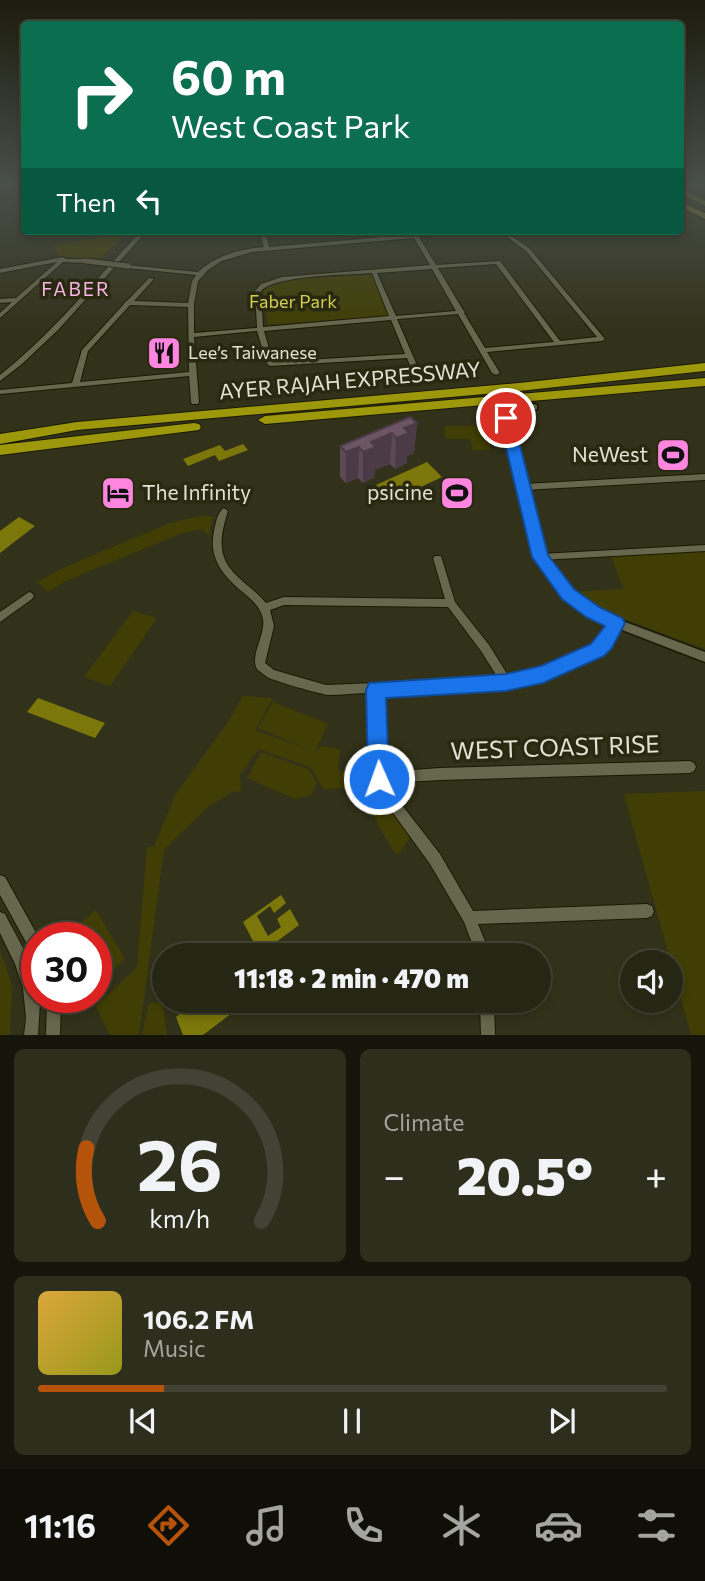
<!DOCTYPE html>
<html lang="en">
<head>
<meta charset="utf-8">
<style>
  :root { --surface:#262614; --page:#2e2e1d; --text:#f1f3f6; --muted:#a4a5a0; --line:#424334; --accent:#b45309 }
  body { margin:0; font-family:Commissioner,sans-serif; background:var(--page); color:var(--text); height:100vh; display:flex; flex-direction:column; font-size:26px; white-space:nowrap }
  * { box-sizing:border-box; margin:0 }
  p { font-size:23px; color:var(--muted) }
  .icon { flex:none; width:38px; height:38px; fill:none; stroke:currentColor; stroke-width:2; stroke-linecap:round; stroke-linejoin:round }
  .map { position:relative; height:1035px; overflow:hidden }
  .side { display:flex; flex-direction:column; gap:14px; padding:14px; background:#15150b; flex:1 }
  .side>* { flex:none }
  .banner { position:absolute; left:21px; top:21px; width:663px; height:214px; border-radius:7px; box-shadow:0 4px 10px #0003,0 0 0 2px var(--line); background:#0b6e4f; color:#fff; overflow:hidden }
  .buttons { position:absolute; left:620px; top:950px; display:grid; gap:14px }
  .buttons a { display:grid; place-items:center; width:63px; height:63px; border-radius:50%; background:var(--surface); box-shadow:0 4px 10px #0003,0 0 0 2px var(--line); font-size:35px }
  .speed { position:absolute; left:21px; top:922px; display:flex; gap:14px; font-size:35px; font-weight:700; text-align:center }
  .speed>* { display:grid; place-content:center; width:91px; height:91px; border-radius:50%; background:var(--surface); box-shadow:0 4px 10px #0003,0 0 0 2px var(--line); line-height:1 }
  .speed .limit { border:10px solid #d22; background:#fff; color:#111 }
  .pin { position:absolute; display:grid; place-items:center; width:60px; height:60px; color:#fff; margin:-30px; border:4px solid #fff; border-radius:50%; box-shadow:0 2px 7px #0007 }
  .me { position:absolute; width:77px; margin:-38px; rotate:358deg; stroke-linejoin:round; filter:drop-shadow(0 0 5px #0008) }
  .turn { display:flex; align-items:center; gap:24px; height:147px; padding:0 35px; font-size:32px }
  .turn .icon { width:91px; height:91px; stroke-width:2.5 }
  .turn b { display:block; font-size:49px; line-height:60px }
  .then { display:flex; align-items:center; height:66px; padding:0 35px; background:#0003; gap:14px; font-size:26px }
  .big { font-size:52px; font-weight:800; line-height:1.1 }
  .side .card { flex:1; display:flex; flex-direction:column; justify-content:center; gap:10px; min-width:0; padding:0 24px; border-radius:10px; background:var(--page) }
  .side .dial { align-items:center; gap:0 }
  .dial svg { height:182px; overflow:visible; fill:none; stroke:var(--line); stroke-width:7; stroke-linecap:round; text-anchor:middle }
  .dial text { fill:var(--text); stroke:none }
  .song { display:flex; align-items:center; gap:21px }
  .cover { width:84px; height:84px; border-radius:10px; background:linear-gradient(135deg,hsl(40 70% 55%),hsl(60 70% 35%)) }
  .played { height:7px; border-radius:4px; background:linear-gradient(90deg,var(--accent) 20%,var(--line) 20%) }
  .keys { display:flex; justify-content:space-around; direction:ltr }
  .heat { display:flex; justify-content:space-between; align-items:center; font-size:38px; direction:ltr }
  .side .tiles { flex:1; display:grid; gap:14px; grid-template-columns:1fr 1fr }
  .card:last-child { grid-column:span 2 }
  .trip { position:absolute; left:152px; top:943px; width:399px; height:70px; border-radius:35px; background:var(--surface); box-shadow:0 4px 10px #0003,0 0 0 2px var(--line); font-weight:800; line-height:70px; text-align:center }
  .dock { display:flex; height:112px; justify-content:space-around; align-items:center; background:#0f0f08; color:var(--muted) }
  .dock .icon { width:49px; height:49px }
  .dock .current { color:var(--accent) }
  .dock b { font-size:32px; color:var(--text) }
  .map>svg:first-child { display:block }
  .green { fill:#403e04 }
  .water { fill:#7b770a }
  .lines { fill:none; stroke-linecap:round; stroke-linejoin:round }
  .minor-casing { stroke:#1a1903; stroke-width:2 }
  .tertiary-casing { stroke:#1a1903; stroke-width:3 }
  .primary-casing { stroke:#1a1903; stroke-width:3 }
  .motorway-casing { stroke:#1a1903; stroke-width:2 }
  .minor { fill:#67674d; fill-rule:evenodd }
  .tertiary { fill:#67674d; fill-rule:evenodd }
  .primary { fill:#878425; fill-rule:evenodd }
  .motorway { fill:#9d970b; fill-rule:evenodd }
  .minor-bridge-casing { stroke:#1a1903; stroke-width:7; stroke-linecap:butt }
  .minor-bridge { stroke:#67674d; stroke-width:5 }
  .wall { fill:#5c4856 }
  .shaded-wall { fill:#4b3b46 }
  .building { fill:#6b5464; stroke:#4b3b46; stroke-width:2 }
  .route { fill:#1a73e8; stroke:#114b97; stroke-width:2 }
  .labels { text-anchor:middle; stroke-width:7; stroke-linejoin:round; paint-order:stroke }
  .far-park-label { font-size:18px; fill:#d3ce50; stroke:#292810 }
  .far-poi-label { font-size:18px; fill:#e2e2d4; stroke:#292810; text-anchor:start }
  .far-neighbourhood-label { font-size:19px; letter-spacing:2px; fill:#f8b4e3; stroke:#292810 }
  .street-label { font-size:21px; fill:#e2e2d4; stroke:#292810 }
  .poi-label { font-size:21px; fill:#e2e2d4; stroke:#292810; text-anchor:end }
  .near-street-label { font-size:24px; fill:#e2e2d4; stroke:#292810 }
</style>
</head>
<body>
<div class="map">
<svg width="705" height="1035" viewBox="0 0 705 1035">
  <rect width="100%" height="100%" fill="#32321a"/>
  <!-- green -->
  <path class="green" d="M 129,231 L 100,259 L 58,256 L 53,246 Z
    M 374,274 L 388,316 L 268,325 L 263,286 L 274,281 Z
    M 444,426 L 485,426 L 491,450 L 472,450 L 471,439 L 446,439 Z
    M 200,516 L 215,517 L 212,520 L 209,536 L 202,529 L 182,533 L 66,581 L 48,592 L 37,582 L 65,567 L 170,523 Z
    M 705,551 L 705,649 L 600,610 L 573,592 L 624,589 L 611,557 Z
    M 133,611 L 157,618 L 110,686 L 84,677 Z
    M 243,696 L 273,698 L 255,730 L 310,750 L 258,728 L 273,702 L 328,724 L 315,752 L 321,746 L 340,749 L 338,769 L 371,783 L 410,837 L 398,855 C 389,849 370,807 362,793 L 347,788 L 324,789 L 310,767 L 259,749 L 240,775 L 241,792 L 234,791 L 209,806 L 164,850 L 139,1035 L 110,1035 L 96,1006 L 137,967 L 147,847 L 154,847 L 175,795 L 228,722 Z
    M 261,752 L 308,769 L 317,783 L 311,795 L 295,799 L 247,778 Z
    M 705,791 L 705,1035 L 691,1035 L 624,794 Z
    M 96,910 L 125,959 L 100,981 L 96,974 L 96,938 L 75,938 L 71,931 Z
    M 0,950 L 12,986 L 10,1035 L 0,1035 Z
    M 157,1002 L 163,1006 L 167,1035 L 142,1035 L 149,1003 Z"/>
  <!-- water -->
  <path class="water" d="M 243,444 L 248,450 L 219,461 L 215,455 L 188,466 L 183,459 L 220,445 L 225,451 Z
    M 427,462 L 442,477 L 391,501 L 376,485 Z
    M 19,517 L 35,526 L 0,553 L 0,531 Z
    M 38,698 L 105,723 L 95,738 L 27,712 Z
    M 281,895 L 286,903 L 274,913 L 270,906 L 257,916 L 268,936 L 281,927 L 277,919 L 290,909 L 299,925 L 260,954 L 243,922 Z
    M 196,1001 L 248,1001 L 203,1035 L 183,1035 L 176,1017 Z"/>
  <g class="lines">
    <!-- minor casing -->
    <g class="minor-casing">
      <path id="minor" d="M 141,231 L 147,231 L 59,329 L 22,364 L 0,381 L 0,375 C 53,333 95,280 141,231 Z
        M 190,231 L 200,231 L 185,236 L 182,234 Z
        M 259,231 L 265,231 L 269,247 L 451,231 L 473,231 L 470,233 L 419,237 L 436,265 L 500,261 L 560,341 L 597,337 L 526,251 L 499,231 L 505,231 L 530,249 L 605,339 L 602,341 L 487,352 L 500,373 L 496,375 L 492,373 L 458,314 L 397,319 L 423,379 L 419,381 L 415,379 L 407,358 L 270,366 L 267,364 L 257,331 L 194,337 L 199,402 L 198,404 L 192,404 L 191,402 L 189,376 L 0,394 L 0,390 L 72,383 L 82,350 L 124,304 L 125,302 L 127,301 L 149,278 L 154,279 L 134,301 L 188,303 L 192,281 L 196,275 L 128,268 L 126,267 L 126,265 L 198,272 C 216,255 241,249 264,247 ZM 414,238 L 430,265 L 282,277 L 261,284 L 255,291 L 257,328 L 194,333 L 194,304 L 198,281 L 208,270 L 222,261 L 252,252 ZM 496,264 L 554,342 L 485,348 L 464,313 L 465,312 L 463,310 L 438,268 ZM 432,269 L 456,311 L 396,316 L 377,273 ZM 372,273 L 389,316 L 263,327 L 261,291 C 275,275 348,275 372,273 ZM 130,305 L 188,307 L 189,372 L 80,382 L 88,351 ZM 391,320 L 405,354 L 273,362 L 264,331 Z
        M 63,257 L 66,259 L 86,259 L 89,261 L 86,263 L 63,262 L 0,318 L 0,313 L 12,302 L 0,303 L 0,299 L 16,298 L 57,262 L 0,273 L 0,269 Z
        M 705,474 L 705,480 L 524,490 L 520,487 L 524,484 Z
        M 224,508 L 228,511 C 220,537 216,557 238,577 C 247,586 258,593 266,603 L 284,597 L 445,599 L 433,558 L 435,556 L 441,556 L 455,602 L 489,645 L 509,677 C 536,671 581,661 601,640 C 606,635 609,626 612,620 L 616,619 L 620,620 L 621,623 L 610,645 L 591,659 L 543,679 L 506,687 L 382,692 L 385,772 L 440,768 L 690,761 L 694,763 L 696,767 L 694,771 L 690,773 L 440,780 L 388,783 L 391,791 L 440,854 L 473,911 L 647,904 L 652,906 L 654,911 L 652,916 L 647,918 L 478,924 L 491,956 L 477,956 L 464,922 L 430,864 L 383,799 L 373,778 L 371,693 C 357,693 342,695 328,695 C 320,694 274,681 267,677 C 264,675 261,672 258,670 C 248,659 266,634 263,619 C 261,608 253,601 245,594 C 224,577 208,559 214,531 C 216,523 217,512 224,508 ZM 284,605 L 448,607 L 481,651 L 498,678 L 326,685 L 274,670 L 265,663 L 274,626 L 270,610 Z
        M 705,545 L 705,551 L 541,560 L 538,559 L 536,557 L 538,555 L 541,554 Z
        M 29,592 L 32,593 L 34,596 L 32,599 L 0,622 L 0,612 Z
        M 0,875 L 5,877 L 39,938 L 37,938 L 37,955 L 32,953 L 0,895 Z
        M 0,912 L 5,914 C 18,940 37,968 37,998 L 39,998 L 40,1003 L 38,1035 L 24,1035 L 26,1018 L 23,988 L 15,964 L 0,933 Z
        M 47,998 L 61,998 L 60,1035 L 46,1035 Z
        M 480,1001 L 494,1001 L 495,1035 L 481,1035 Z"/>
    </g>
    <!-- tertiary casing -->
    <g class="tertiary-casing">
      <path id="tertiary" d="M 534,404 L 537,405 L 537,409 L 519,417 L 517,420 L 519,429 L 514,432 L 546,556 L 561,579 L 581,598 L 612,617 L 705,652 L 705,662 L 604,623 L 573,604 L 553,585 L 535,557 L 502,420 L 483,410 L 487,407 L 510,417 L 513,413 Z"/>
    </g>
    <!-- primary casing -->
    <g class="primary-casing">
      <path id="primary" d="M 681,188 L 705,201 L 705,206 L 681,193 Z
        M 681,202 L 705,213 L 705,219 L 681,207 Z"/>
    </g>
    <!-- motorway casing -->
    <g class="motorway-casing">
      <path id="motorway" d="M 705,363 L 705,371 L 519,391 L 77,430 L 0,444 L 0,434 L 77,422 L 519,383 Z
        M 705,378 L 705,386 L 265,424 L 258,420 L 265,416 Z
        M 194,423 L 199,424 L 201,427 L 199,430 L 0,455 L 0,445 Z"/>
    </g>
    <!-- minor -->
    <use href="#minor" class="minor"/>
    <!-- tertiary -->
    <use href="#tertiary" class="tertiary"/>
    <!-- primary -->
    <use href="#primary" class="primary"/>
    <!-- motorway -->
    <use href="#motorway" class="motorway"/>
    <!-- minor-bridge casing -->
    <g class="minor-bridge-casing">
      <path id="minor-bridge" d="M 86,261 L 128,266"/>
    </g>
    <!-- minor-bridge -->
    <use href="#minor-bridge" class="minor-bridge"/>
  </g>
  <!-- wall -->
  <path class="wall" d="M 417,423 L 414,453 L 407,456 L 407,463 L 395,469 L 390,464 L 375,470 L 375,477 L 363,483 L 358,478 L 346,483 L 340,477 L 340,446 Z"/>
  <!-- shaded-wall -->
  <path class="shaded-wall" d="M 417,423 L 414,453 L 407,456 L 407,463 L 395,469 L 396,438 L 404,428 Z
    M 392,433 L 390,464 L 375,470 L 375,477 L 363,483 L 363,452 L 371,442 Z
    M 359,447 L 358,478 L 346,483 L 346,452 Z"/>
  <!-- building -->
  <path class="building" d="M 410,417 L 417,423 L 404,428 L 409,433 L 396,438 L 392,433 L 371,442 L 376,447 L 363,452 L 359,447 L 346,452 L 340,446 Z"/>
  <!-- sky -->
  <linearGradient id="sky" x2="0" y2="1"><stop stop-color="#1c1c0e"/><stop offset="0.56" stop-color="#494f49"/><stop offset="1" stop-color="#494f49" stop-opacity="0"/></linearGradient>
  <rect width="705" height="330" fill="url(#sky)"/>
  <!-- route -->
  <path class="route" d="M 506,414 L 513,418 L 548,555 L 574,589 L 599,607 L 622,618 L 625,623 L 612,648 L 604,656 L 543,683 L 506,691 L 386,698 L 389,779 L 386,786 L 379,789 L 371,786 L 368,779 L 366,690 L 369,683 L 506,674 L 541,666 L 591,644 L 605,626 L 586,617 L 562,599 L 532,557 L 499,418 Z"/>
  <!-- icons -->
  <defs>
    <g id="restaurant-square" transform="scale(1.75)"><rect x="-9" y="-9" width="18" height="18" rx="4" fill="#ff85df" stroke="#292810"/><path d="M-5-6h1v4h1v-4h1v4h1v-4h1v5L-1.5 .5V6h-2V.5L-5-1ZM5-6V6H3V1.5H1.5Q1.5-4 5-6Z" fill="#111"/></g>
    <g id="stadium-square" transform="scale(1.75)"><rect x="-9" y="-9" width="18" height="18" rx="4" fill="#ff85df" stroke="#292810"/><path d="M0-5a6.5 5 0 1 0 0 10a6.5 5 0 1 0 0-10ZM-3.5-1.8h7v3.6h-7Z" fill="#111"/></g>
    <g id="hotel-square" transform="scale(1.75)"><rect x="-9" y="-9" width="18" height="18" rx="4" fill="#ff85df" stroke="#292810"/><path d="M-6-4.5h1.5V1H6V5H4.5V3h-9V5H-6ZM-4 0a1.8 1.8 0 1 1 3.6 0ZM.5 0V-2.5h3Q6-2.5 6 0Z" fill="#111"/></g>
  </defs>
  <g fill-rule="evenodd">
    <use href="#restaurant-square" x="164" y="353"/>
    <use href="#stadium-square" x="673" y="455"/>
    <use href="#hotel-square" x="118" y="493"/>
    <use href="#stadium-square" x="457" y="493"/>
  </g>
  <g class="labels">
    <!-- far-park labels -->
    <g class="far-park-label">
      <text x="293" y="308">Faber Park</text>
    </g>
    <!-- far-poi labels -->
    <g class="far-poi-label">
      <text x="188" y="359">Lee’s Taiwanese</text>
    </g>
    <!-- far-neighbourhood labels -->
    <g class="far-neighbourhood-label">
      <text x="76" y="296">FABER</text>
    </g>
    <!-- street labels -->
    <g class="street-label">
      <text transform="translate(350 381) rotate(-5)" y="7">AYER RAJAH EXPRESSWAY</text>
    </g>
    <!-- poi labels -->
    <g class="poi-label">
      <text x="648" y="462">NeWest</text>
      <text x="142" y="500" text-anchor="start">The Infinity</text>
      <text x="433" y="500">psicine</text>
    </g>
    <!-- near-street labels -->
    <g class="near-street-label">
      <text transform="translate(555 748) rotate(-2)" y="8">WEST COAST RISE</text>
    </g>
  </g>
</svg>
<div class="buttons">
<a><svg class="icon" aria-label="sound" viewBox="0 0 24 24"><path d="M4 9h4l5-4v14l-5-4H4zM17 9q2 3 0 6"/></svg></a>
</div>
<div class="speed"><div class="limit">30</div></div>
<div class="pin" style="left:506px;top:418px;background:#d93025"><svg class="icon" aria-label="arrive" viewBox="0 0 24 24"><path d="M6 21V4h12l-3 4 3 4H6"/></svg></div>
<svg class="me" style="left:379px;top:779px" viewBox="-20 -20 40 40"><circle r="17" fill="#1a73e8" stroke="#fff" stroke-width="3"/><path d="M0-11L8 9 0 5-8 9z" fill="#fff"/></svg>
<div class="trip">11:18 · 2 min · 470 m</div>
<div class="banner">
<div class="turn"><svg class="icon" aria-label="right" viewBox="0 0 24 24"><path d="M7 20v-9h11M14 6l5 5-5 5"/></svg><div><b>60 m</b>West Coast Park</div></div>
<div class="then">Then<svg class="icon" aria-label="left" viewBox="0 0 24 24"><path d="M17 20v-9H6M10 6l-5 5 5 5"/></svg></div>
</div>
</div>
<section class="side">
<div class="tiles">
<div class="card dial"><svg viewBox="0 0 100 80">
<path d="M14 69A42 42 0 1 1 86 69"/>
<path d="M14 69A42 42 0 0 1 9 37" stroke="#b45309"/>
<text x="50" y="56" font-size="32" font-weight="700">26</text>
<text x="50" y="72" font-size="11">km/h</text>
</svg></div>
<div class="card"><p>Climate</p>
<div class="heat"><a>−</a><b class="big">20.5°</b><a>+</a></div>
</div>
<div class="card">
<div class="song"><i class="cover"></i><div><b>106.2 FM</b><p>Music</p></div></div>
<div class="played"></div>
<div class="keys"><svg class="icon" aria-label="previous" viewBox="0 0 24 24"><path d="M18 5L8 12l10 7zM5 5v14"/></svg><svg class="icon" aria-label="pause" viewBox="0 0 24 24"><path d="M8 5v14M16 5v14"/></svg><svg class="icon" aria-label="next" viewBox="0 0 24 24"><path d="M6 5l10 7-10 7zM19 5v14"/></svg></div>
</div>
</div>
</section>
<nav class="dock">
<b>11:16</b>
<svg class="icon current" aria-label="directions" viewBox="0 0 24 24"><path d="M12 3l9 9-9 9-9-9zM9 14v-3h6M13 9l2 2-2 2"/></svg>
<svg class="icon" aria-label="music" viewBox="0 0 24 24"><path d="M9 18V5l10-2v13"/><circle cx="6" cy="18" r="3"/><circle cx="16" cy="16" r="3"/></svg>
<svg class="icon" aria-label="phone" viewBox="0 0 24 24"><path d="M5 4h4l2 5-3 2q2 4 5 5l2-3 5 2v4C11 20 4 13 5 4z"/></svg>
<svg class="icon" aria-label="climate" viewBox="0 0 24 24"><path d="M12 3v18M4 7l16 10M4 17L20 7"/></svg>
<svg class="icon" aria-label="car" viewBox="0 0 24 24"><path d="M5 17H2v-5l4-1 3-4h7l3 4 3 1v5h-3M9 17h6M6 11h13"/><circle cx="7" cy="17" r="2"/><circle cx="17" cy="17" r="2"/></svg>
<svg class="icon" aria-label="filters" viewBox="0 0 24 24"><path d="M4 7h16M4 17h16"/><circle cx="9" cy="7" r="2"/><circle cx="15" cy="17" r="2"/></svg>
</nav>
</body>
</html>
